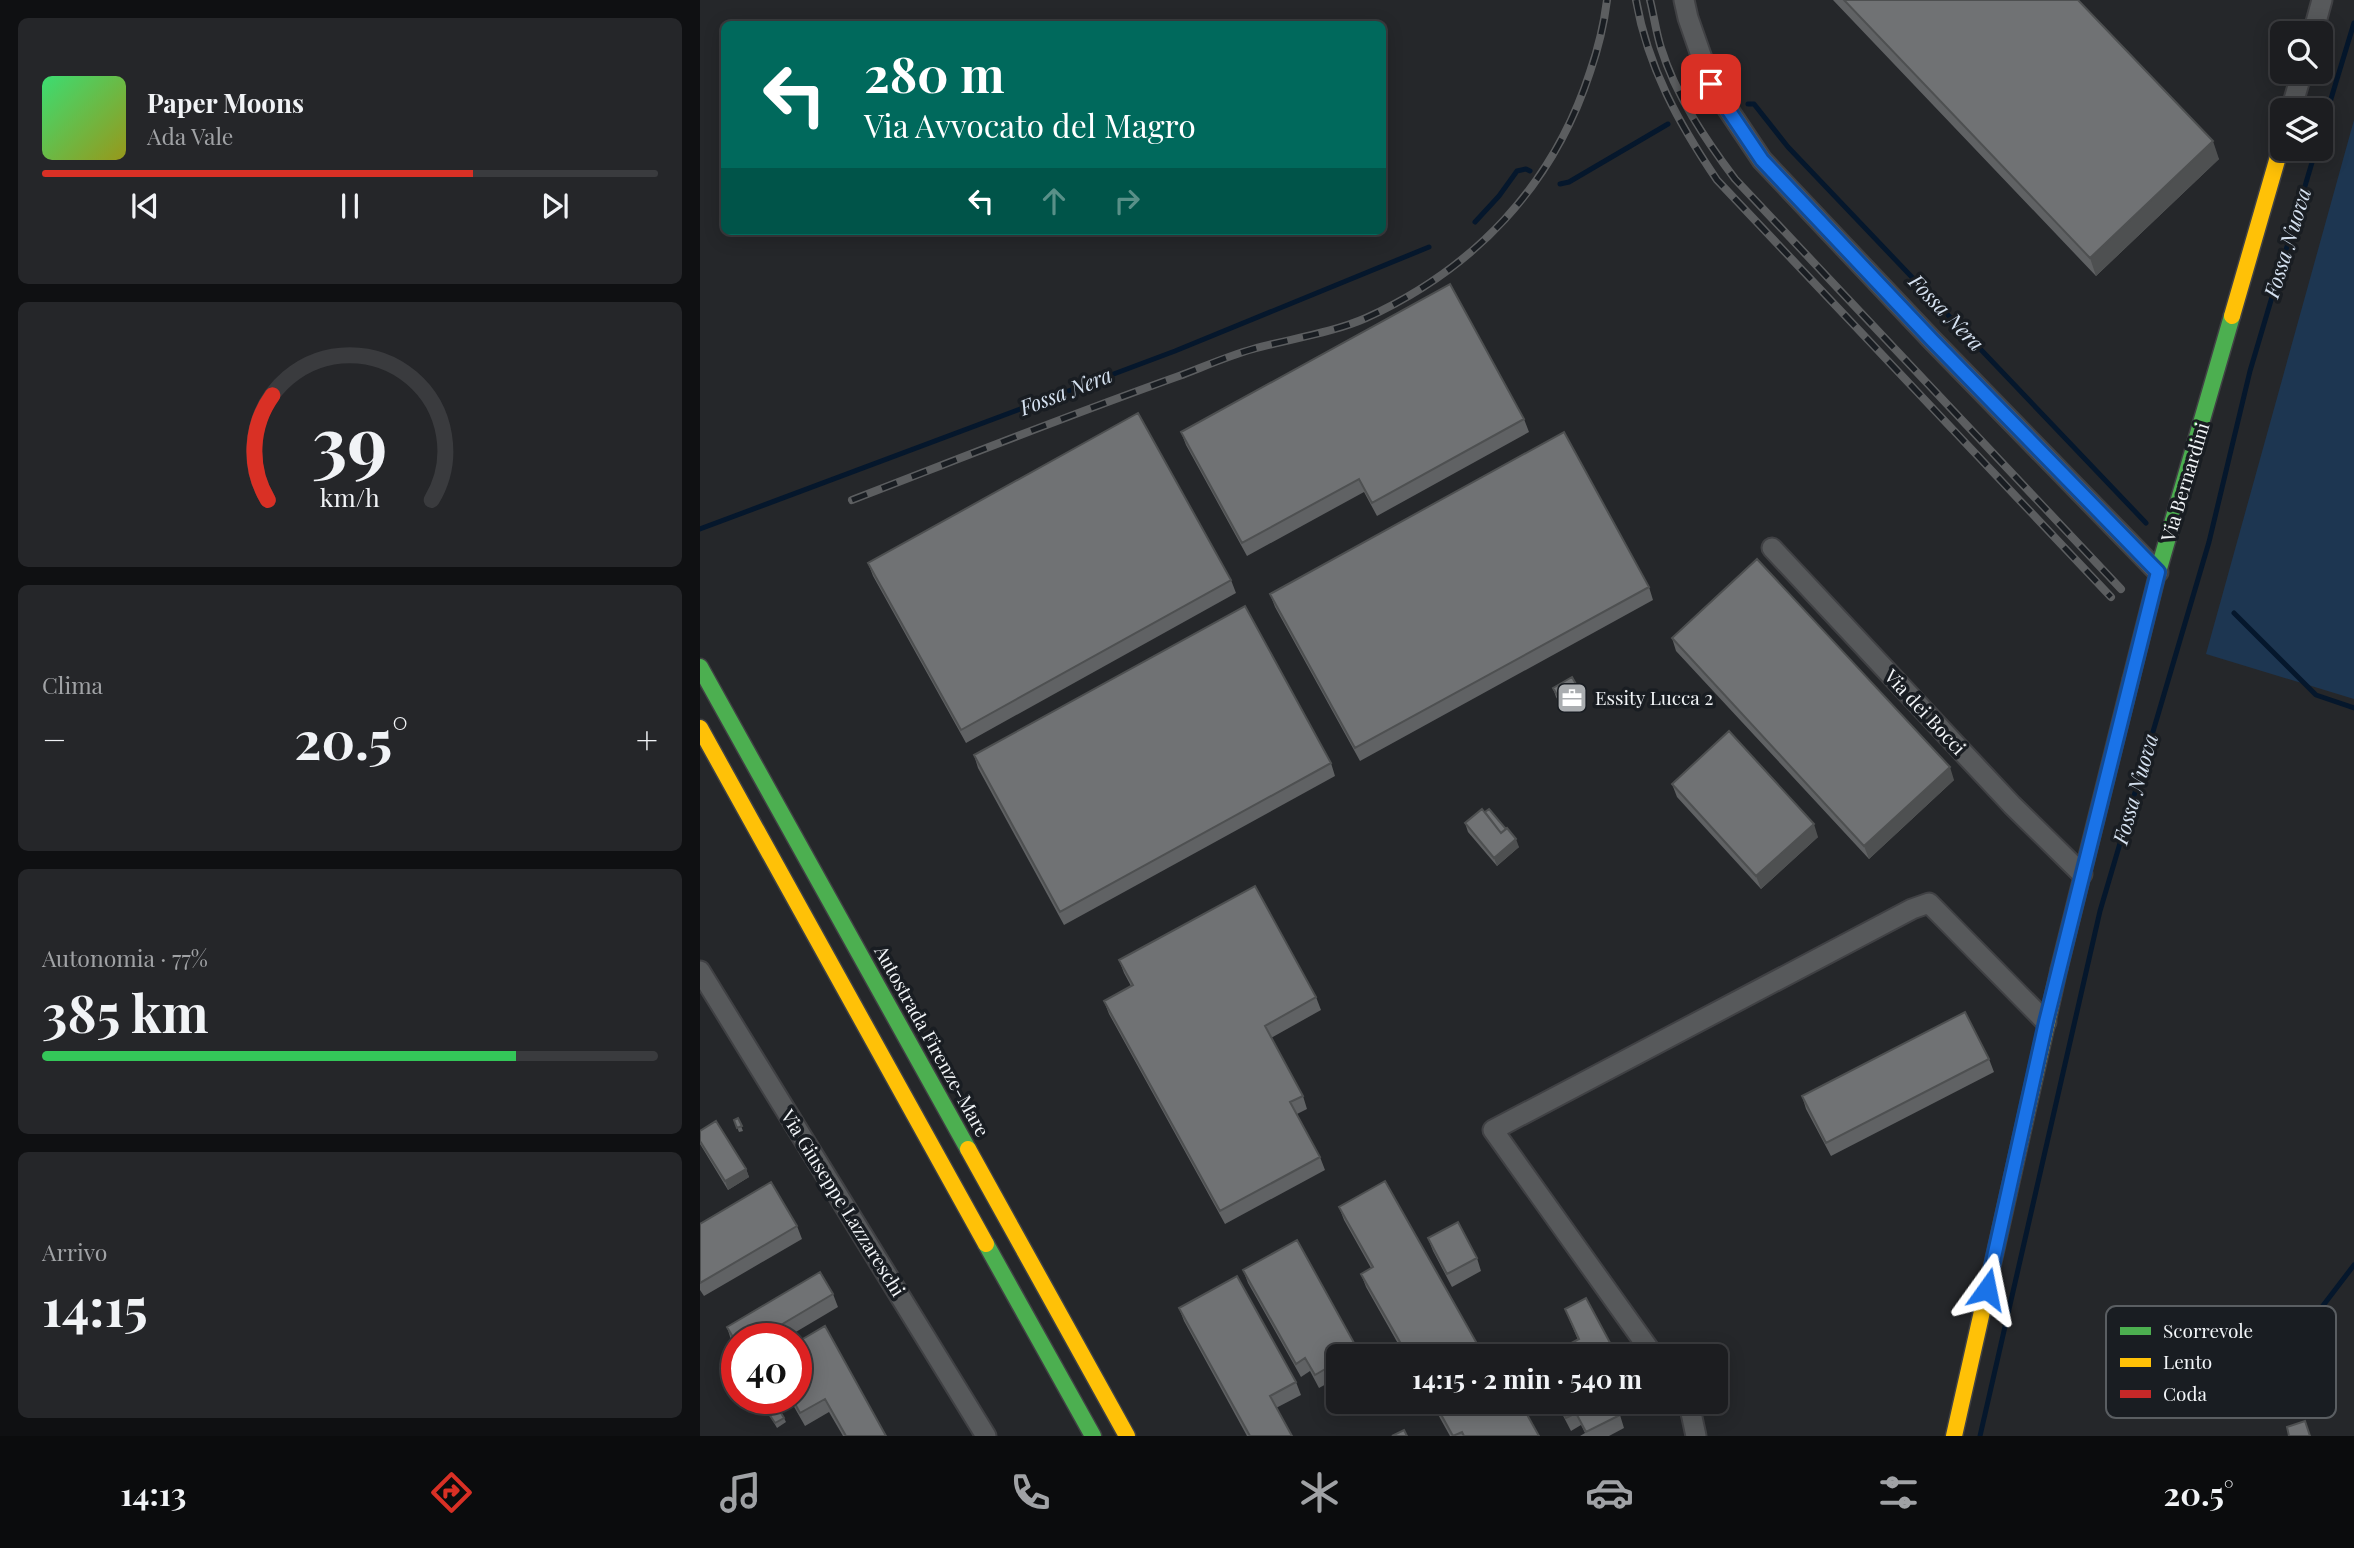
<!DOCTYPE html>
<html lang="it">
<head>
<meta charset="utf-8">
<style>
  :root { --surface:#1c1d20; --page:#252629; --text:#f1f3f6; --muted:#a0a2a5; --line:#3a3b3e; --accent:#d93025 }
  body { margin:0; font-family:"Playfair Display",serif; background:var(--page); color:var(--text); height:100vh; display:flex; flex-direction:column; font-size:26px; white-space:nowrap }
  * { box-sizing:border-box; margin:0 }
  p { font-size:23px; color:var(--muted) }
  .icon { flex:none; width:38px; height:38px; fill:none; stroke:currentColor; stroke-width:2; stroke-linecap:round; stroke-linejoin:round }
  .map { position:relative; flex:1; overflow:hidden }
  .sheet { display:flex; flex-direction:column; gap:18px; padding:18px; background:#0f1012; width:700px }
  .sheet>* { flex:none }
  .top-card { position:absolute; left:21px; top:21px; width:665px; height:214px; border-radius:10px; box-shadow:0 4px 18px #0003,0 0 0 2px var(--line); background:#00695c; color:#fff; overflow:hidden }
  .tools { position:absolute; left:1570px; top:21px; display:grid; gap:14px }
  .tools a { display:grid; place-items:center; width:63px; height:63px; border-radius:10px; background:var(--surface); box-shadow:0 4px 18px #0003,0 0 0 2px var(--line); font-size:35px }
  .speed { position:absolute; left:21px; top:1323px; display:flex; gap:14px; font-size:35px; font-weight:700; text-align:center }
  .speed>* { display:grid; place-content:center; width:91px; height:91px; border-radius:50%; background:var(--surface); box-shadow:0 4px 18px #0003,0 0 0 2px var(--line); line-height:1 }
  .speed .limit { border:10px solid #d22; background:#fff; color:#111 }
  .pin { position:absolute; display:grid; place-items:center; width:60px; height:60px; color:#fff; margin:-30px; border-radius:14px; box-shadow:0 4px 10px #0006 }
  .me { position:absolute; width:77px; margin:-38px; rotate:12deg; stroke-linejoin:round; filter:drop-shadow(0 0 5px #0008) }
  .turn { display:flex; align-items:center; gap:24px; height:147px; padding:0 28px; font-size:32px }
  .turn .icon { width:91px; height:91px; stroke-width:2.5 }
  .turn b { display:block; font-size:49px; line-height:60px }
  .lanes { display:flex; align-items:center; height:66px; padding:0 28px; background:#0003; justify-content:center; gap:35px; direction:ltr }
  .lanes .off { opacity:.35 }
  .big { font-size:52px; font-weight:700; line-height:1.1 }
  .sheet .card { flex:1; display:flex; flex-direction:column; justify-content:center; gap:10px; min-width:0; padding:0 24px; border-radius:10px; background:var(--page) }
  .sheet .dial { align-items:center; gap:0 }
  .dial svg { height:182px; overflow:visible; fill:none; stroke:var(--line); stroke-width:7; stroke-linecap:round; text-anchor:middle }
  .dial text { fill:var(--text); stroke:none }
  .song { display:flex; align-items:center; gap:21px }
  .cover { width:84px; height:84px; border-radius:10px; background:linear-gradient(135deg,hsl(140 70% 55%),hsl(60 70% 35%)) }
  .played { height:7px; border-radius:4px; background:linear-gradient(90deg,var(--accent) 70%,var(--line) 70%) }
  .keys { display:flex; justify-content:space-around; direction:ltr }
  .heat { display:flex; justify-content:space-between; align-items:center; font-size:38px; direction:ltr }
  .charge { height:10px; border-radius:5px; background:linear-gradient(90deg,#34c759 77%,var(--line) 0) }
  .trip { position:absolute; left:626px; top:1344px; width:402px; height:70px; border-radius:10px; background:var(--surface); box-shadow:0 4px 18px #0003,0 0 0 2px var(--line); font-weight:700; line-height:70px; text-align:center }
  .menu { display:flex; height:112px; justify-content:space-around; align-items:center; background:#0b0c0d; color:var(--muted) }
  .menu .icon { width:49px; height:49px }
  .menu .current { color:var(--accent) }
  .menu b { font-size:32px; color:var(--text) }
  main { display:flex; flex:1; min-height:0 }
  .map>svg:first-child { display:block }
  .green { fill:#1d3651 }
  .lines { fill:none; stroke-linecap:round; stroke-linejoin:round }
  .stream { stroke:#05172c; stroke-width:5 }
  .street-casing { stroke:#404144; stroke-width:23 }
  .fast-casing { stroke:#404144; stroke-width:19 }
  .slow-casing { stroke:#404144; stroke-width:19 }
  .jam-casing { stroke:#404144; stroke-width:19 }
  .street { stroke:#57595b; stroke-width:19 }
  .fast { stroke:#4caf50; stroke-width:16 }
  .slow { stroke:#ffc107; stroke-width:16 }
  .jam { stroke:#c62828; stroke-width:16 }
  .rail-casing { stroke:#5c5e60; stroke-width:8 }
  .rail { stroke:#191d22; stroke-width:5; stroke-dasharray:16; stroke-linecap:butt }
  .wall { fill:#606264 }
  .shaded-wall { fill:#4e5051 }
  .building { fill:#707274; stroke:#4e5051; stroke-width:2 }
  .route-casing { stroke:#114b97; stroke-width:18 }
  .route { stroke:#1a73e8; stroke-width:12 }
  .labels { text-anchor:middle; stroke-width:7; stroke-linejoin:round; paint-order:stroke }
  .street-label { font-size:19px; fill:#f2f5f8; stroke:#191d22 }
  .poi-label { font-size:19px; fill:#f2f5f8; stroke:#191d22; text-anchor:start }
  .water-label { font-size:21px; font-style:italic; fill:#d6e2f1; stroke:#191d22 }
  .key { fill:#191d22; stroke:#5a5e62; stroke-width:2 }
  .key-label { font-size:19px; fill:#f2f5f8 }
</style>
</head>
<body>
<main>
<section class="sheet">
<div class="card">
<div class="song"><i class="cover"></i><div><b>Paper Moons</b><p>Ada Vale</p></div></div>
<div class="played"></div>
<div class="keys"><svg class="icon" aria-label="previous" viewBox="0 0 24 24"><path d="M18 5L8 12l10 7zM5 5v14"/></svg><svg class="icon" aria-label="pause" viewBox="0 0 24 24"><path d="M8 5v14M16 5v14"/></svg><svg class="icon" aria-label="next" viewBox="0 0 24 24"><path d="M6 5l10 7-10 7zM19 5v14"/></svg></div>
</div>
<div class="card dial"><svg viewBox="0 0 100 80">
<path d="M14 69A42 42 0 1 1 86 69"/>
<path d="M14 69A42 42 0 0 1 16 23" stroke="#d93025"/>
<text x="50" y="56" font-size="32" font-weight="700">39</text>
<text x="50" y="72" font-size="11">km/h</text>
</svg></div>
<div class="card"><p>Clima</p>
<div class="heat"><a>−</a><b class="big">20.5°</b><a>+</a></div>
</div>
<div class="card"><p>Autonomia · 77%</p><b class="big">385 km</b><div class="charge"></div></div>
<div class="card"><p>Arrivo</p><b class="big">14:15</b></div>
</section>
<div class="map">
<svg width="1654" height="1436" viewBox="0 0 1654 1436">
  <rect width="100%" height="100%" fill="#25272a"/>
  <!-- green -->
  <path class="green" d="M 1654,120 L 1654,699 L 1506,654 Z"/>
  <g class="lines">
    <!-- stream -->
    <path class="stream" d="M 1048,104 L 1054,104 L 1088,147 L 1446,523
      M 1620,135 L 1654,23
      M 860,184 L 869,182 L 968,124
      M 775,222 L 799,196 L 817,171 L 826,169 L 830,171
      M 0,529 L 475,351 L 729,247
      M 1534,613 L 1616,695 L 1654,708
      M 1557,1392 L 1654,1265
      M 1280,1436 L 1400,911 L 1509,542 L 1550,371 L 1616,149"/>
    <!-- street casing -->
    <g class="street-casing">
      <path id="street" d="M 984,0 L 988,18 L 1011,84 L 1062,160 L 1233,341 L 1458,572
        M 1613,33 L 1622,0
        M 1591,110 L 1602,72
        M 1072,548 L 1312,805 L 1382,874
        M 0,971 L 286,1436
        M 954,1356 L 793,1130 L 1212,909 L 1229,903 L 1346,1022
        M 986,1402 L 990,1408 L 996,1436"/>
    </g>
    <!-- fast casing -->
    <g class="fast-casing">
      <path id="fast" d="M 0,667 L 268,1149
        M 1431,679 L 1458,572 L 1532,316
        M 286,1244 L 393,1436"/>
    </g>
    <!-- slow casing -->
    <g class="slow-casing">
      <path id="slow" d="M 1532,316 L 1582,143
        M 0,728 L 286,1244
        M 268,1149 L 427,1436
        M 1254,1436 L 1359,969"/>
    </g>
    <!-- jam casing -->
    <g class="jam-casing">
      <path id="jam" d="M 1359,969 L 1431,679"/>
    </g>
    <!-- street -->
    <use href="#street" class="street"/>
    <!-- fast -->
    <use href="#fast" class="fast"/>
    <!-- slow -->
    <use href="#slow" class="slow"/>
    <!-- jam -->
    <use href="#jam" class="jam"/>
    <!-- rail casing -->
    <g class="rail-casing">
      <path id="rail" d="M 936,0 C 948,68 979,124 1017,180 L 1411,597
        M 950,0 C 954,16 956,32 961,48 C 976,96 1005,139 1035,179 L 1421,589
        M 152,500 C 261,458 369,415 479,376 C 503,367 528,356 553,349 C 589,339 632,333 666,318 C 774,269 853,186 890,72 C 898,49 904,24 907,0"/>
    </g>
    <!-- rail -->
    <use href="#rail" class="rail"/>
  </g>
  <!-- wall -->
  <path class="wall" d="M 1133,0 L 1378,0 L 1519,159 L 1396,276 Z
    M 824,419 L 829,432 L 677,516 L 664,492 L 547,556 L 486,445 L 481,432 Z
    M 168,563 L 531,580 L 536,593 L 266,743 L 173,576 Z
    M 949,587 L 953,600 L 660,761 L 575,607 L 570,594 Z
    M 972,638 L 1254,780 L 1169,859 L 976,651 Z
    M 853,688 L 881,693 L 884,701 L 865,712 L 856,697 Z
    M 274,755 L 631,763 L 635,776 L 364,925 L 278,768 Z
    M 972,784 L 1118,837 L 1061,889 L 977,797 Z
    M 765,823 L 819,847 L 797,866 L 768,832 Z
    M 419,960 L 616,997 L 621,1010 L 571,1038 L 603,1096 L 607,1109 L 597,1114 L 620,1157 L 625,1170 L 525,1224 L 409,1014 L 404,1001 L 431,986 L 424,973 Z
    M 1289,1059 L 1294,1072 L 1131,1156 L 1106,1109 L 1102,1096 Z
    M 38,1118 L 43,1131 L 39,1132 L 34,1120 Z
    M 0,1131 L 46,1169 L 49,1177 L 28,1190 L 0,1144 Z
    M 639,1207 L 784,1356 L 705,1356 L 666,1287 L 661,1274 L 671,1268 L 644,1220 Z
    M 0,1224 L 97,1226 L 102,1239 L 4,1296 L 0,1290 Z
    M 728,1238 L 777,1258 L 781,1271 L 752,1287 L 733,1251 Z
    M 543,1270 L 658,1350 L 661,1356 L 639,1356 L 639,1377 L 619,1388 L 610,1371 L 601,1377 L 548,1283 Z
    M 133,1294 L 138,1307 L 84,1339 L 37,1339 L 37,1349 L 31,1340 L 27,1327 Z
    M 479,1308 L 596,1382 L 601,1395 L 576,1408 L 592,1436 L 547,1436 L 484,1321 Z
    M 865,1309 L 915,1352 L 878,1340 Z
    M 96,1343 L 186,1436 L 143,1436 L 129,1412 L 105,1426 L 89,1398 L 96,1398 Z
    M 731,1402 L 810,1402 L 839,1436 L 750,1436 Z
    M 856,1402 L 918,1402 L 914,1404 L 920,1415 L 924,1428 L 909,1436 L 880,1436 L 885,1433 L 881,1425 L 871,1431 Z
    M 69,1414 L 84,1418 L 86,1422 L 77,1428 Z"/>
  <!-- shaded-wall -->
  <path class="shaded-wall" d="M 1513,141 L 1519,159 L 1396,276 L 1390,258 Z
    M 1250,767 L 1254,780 L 1169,859 L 1164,846 Z
    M 1114,824 L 1118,837 L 1061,889 L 1056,876 Z
    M 816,839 L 819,847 L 797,866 L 794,858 Z
    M 46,1169 L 49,1177 L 28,1190 L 25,1181 Z"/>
  <!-- building -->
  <path class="building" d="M 1144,0 L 1378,0 L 1513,141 L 1390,258 Z
    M 750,284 L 824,419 L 672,503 L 659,479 L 542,543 L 481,432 Z
    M 438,413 L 531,580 L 261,730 L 168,563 Z
    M 864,432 L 949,587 L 655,748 L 570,594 Z
    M 1057,559 L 1250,767 L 1164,846 L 972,638 Z
    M 545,606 L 631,763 L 360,912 L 274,755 Z
    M 872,677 L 881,693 L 862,703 L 853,688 Z
    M 1029,731 L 1114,824 L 1056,876 L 972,784 Z
    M 782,809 L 801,833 L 807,828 L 816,839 L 794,858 L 765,823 Z
    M 789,809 L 806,829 L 801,833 L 785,812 Z
    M 555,886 L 616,997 L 565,1026 L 603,1096 L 590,1102 L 620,1157 L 520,1211 L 404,1001 L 433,985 L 419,960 Z
    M 1265,1012 L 1289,1059 L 1126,1143 L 1102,1096 Z
    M 38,1118 L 42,1126 L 37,1128 L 34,1120 Z
    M 16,1121 L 46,1169 L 25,1181 L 0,1141 L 0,1131 Z
    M 685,1181 L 784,1356 L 708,1356 L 661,1274 L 673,1267 L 639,1207 Z
    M 71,1182 L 97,1226 L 0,1283 L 0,1224 Z
    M 758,1222 L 777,1258 L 747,1274 L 728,1238 Z
    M 597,1240 L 658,1350 L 647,1356 L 639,1356 L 639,1361 L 615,1375 L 605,1358 L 596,1364 L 543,1270 Z
    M 120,1272 L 133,1294 L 57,1339 L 37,1339 L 37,1344 L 27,1327 Z
    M 537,1276 L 596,1382 L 570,1396 L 592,1436 L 550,1436 L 479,1308 Z
    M 886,1298 L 915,1352 L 920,1347 L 925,1356 L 847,1356 L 879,1339 L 865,1309 Z
    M 125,1326 L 186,1436 L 146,1436 L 125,1399 L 100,1413 L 92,1398 L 96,1398 L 96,1343 Z
    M 734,1402 L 810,1402 L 811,1405 L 817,1402 L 820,1402 L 839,1436 L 764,1436 L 762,1432 L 753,1436 Z
    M 858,1402 L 913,1402 L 920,1415 L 886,1432 L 876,1413 L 866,1418 Z
    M 78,1408 L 84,1418 L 75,1423 L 69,1414 Z
    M 1605,1421 L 1610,1436 L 1589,1436 L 1587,1427 Z
    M 704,1430 L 707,1436 L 692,1436 Z"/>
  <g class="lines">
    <!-- route casing -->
    <g class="route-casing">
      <path id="route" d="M 1011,84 L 1062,160 L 1233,341 L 1458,572 L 1346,1022 L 1287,1289"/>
    </g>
    <!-- route -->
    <use href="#route" class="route"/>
  </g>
  <!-- icons -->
  <defs>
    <g id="office-square" transform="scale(1.575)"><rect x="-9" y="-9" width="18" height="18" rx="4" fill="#aaadb0" stroke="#191d22"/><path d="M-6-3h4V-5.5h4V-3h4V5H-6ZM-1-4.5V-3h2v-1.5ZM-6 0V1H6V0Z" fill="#fff"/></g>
  </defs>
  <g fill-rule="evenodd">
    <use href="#office-square" x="872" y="698"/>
  </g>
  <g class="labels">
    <!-- street labels -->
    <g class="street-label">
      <text transform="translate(1485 482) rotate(-73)" y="7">Via Bernardini</text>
      <text transform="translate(1225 712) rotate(47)" y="7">Via dei Bocci</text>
      <text transform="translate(232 1041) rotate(61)" y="7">Autostrada Firenze-Mare</text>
      <text transform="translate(143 1203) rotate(58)" y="7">Via Giuseppe Lazzareschi</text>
    </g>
    <!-- poi labels -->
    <g class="poi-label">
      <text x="895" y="705">Essity Lucca 2</text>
    </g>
    <!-- water labels -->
    <g class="water-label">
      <text transform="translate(1588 243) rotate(-73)" y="7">Fossa Nuova</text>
      <text transform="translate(1246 313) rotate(46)" y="7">Fossa Nera</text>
      <text transform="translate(366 392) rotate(-21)" y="7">Fossa Nera</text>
      <text transform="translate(1436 789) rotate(-74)" y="7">Fossa Nuova</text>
    </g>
  </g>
  <!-- legend -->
  <rect x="1406" y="1306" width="230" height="112" rx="10" class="key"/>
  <rect x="1420" y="1327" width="31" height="8" fill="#4caf50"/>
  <rect x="1420" y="1358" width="31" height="9" fill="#ffc107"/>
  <rect x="1420" y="1390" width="31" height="8" fill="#c62828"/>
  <g class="key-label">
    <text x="1463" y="1338">Scorrevole</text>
    <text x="1463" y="1369">Lento</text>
    <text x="1463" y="1401">Coda</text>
  </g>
</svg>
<div class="tools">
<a><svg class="icon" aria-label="search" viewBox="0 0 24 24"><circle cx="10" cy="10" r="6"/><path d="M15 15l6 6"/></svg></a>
<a><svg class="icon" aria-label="layers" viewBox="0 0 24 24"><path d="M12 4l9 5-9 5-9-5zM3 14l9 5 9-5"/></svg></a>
</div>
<div class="speed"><div class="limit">40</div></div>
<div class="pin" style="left:1011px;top:84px;background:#d93025"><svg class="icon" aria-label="arrive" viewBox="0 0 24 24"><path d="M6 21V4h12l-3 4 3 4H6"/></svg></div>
<svg class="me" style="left:1287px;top:1289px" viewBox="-20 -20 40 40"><path d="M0-17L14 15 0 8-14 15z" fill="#1a73e8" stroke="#fff" stroke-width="4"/></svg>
<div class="trip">14:15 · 2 min · 540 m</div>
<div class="top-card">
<div class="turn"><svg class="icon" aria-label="left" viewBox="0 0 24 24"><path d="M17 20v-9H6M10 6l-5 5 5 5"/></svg><div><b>280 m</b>Via Avvocato del Magro</div></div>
<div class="lanes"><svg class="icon" aria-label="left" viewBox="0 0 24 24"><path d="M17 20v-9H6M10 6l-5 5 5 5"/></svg><svg class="icon off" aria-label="ahead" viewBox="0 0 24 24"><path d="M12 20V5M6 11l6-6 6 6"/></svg><svg class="icon off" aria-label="right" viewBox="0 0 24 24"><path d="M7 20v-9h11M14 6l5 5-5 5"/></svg></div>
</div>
</div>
</main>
<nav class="menu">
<b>14:13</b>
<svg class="icon current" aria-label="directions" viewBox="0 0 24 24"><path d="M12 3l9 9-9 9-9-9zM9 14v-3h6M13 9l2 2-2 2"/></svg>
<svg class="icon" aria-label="music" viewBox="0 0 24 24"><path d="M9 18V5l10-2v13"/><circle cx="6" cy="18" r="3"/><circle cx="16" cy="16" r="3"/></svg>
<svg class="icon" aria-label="phone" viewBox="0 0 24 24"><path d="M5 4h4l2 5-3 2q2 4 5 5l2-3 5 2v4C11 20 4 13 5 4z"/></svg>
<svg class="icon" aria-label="climate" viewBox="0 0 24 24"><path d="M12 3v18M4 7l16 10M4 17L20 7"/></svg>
<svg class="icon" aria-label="car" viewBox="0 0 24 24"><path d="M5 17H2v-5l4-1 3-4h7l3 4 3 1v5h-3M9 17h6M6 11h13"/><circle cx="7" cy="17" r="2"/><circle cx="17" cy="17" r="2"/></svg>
<svg class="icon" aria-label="filters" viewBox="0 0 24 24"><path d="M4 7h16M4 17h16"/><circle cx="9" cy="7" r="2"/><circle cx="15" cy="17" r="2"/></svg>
<b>20.5°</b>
</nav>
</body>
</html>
